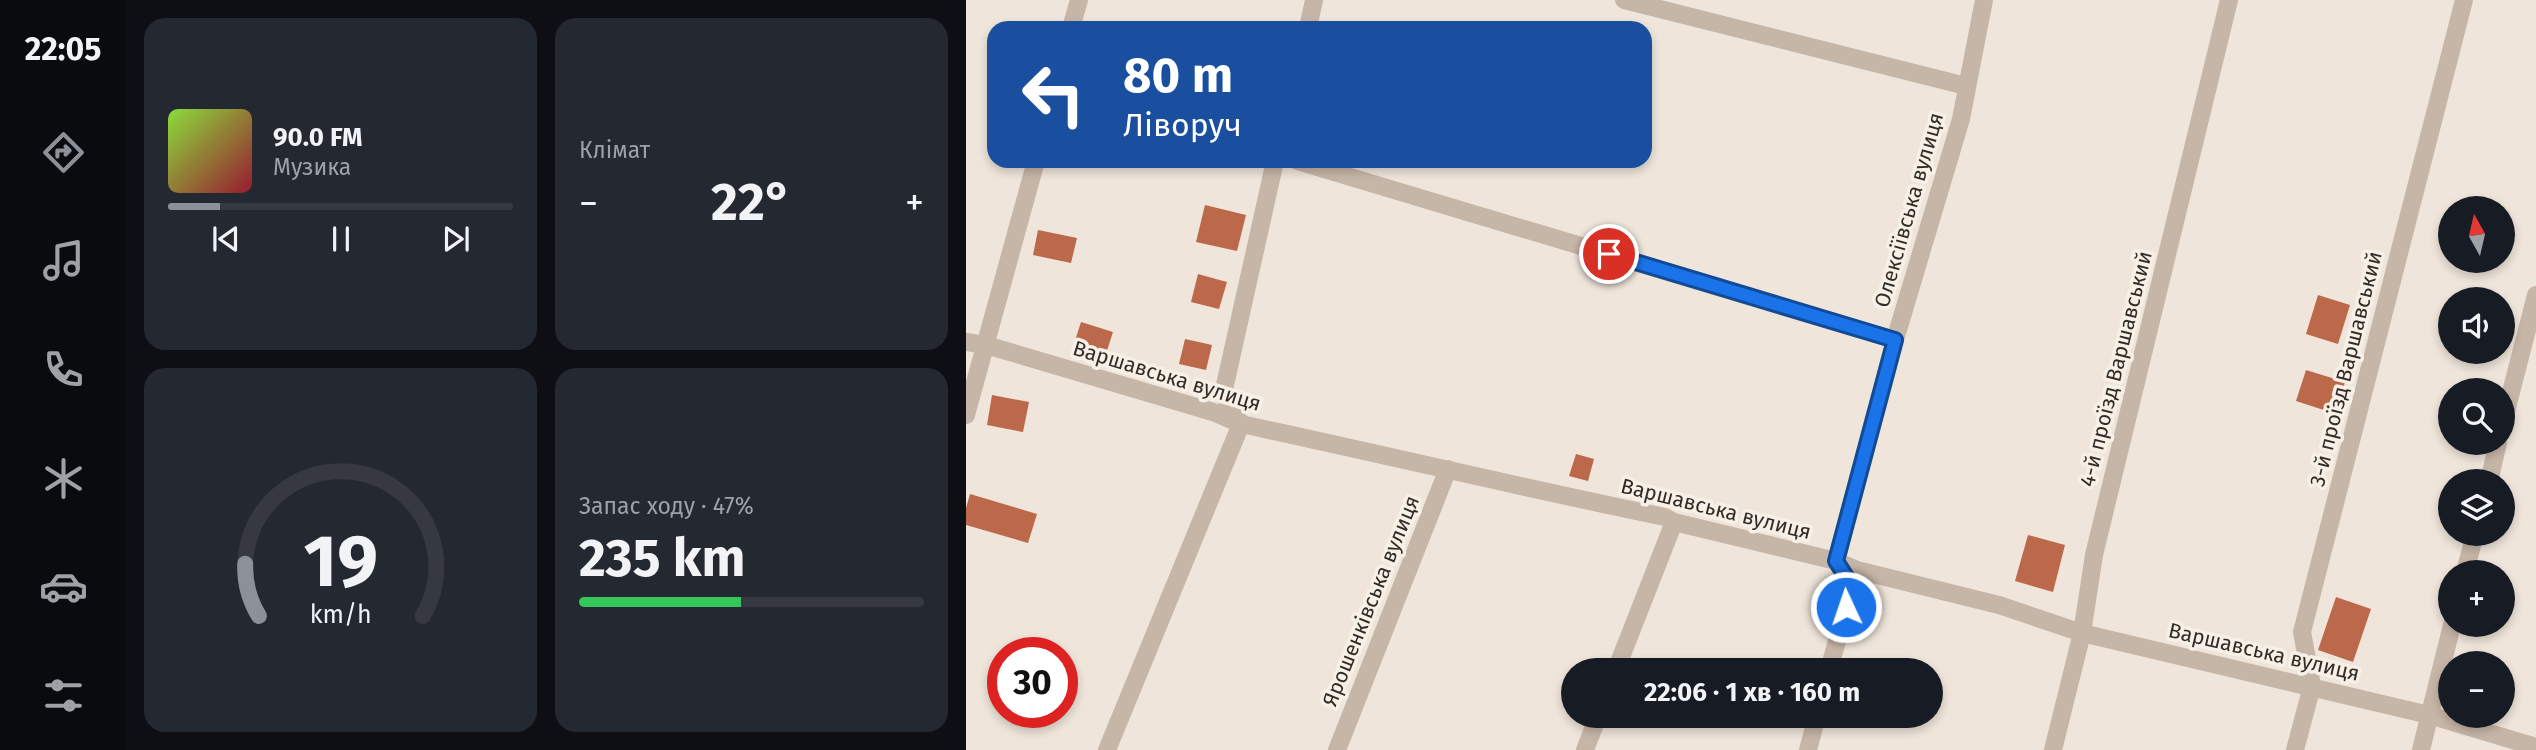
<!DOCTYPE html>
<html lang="uk">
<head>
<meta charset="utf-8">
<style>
  :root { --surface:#171b24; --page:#242831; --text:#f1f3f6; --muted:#9ea1a6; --line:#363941; --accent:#8c9099 }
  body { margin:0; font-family:"Fira Sans",sans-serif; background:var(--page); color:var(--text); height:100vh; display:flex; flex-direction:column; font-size:26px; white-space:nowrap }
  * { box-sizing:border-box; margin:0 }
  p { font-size:23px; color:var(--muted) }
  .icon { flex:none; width:38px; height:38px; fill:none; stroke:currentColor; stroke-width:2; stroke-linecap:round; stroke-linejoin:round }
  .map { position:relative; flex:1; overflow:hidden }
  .panel { display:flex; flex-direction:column; gap:18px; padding:18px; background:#0d0f14; width:840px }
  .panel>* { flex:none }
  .banner { position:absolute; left:21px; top:21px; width:665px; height:147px; border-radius:21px; box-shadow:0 4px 10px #0003; background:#1a4fa0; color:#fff; overflow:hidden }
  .needle { width:46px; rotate:352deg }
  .controls { position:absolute; left:1472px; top:196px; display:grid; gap:14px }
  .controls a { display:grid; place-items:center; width:77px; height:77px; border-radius:50%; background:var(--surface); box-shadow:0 4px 10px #0003; font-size:35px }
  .speed { position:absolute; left:21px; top:637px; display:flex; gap:14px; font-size:35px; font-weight:700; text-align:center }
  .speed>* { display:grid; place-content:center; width:91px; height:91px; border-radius:50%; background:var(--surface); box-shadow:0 4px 10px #0003; line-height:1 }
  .speed .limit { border:10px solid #d22; background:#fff; color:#111 }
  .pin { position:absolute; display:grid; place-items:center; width:60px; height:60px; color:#fff; margin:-30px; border:4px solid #fff; border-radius:50%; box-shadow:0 2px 7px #0007 }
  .me { position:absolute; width:77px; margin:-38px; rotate:357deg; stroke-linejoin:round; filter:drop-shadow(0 0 5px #0008) }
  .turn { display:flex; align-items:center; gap:24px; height:147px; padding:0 21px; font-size:32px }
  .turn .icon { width:91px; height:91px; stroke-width:2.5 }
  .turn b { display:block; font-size:49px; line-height:60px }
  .big { font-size:52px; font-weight:700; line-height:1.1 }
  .panel .card { flex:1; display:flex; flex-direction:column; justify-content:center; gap:10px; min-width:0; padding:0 24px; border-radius:21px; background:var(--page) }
  .panel .dial { align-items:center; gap:0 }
  .dial svg { height:182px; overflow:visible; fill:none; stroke:var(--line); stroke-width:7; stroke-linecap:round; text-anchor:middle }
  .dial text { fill:var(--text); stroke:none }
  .song { display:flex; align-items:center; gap:21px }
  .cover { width:84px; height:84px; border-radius:10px; background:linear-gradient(135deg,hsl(90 70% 55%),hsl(350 70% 35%)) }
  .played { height:7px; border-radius:4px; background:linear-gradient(90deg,var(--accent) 15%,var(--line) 15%) }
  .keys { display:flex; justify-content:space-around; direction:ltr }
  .heat { display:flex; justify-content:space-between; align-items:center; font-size:38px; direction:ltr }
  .charge { height:10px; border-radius:5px; background:linear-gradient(90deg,#34c759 47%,var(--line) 0) }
  .panel .tiles { flex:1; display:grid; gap:18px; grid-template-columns:repeat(2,1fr) }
  .trip { position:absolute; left:595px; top:658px; width:382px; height:70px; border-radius:35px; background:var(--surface); box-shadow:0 4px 10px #0003; font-weight:700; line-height:70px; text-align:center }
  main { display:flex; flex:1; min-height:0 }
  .menu { display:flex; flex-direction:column; width:126px; justify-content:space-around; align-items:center; background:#090b0e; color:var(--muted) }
  .menu .icon { width:49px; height:49px }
  .menu .current { color:var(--accent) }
  .menu b { font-size:32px; color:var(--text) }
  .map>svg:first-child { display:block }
  .building { fill:#bc684b }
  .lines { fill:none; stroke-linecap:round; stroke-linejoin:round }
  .minor { stroke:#c6b6a7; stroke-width:18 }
  .route-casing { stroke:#114b97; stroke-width:18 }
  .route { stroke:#1a73e8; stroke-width:12 }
  .labels { text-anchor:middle; stroke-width:7; stroke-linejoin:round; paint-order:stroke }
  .street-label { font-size:21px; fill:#332b27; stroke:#f7f0e6 }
</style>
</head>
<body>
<main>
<nav class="menu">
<b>22:05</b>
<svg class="icon current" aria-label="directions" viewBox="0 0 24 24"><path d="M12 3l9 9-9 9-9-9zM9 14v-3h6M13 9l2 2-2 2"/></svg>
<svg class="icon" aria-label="music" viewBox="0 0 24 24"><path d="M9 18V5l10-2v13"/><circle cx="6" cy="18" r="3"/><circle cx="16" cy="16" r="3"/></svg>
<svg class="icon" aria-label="phone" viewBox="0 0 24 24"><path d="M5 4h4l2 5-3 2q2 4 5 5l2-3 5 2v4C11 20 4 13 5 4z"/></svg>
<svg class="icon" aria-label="climate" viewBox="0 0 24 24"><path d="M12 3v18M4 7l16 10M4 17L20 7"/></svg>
<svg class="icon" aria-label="car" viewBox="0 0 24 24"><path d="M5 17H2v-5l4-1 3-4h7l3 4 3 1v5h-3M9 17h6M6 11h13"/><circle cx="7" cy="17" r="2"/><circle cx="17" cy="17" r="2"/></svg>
<svg class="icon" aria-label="filters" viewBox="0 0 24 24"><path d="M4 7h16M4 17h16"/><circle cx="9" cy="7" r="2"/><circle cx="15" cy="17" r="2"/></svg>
</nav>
<section class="panel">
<div class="tiles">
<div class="card">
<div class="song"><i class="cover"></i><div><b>90.0 FM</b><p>Музика</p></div></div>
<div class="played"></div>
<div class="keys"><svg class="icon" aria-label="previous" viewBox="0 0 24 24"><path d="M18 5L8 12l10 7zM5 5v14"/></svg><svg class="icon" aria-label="pause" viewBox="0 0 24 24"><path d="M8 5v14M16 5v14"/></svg><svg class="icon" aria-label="next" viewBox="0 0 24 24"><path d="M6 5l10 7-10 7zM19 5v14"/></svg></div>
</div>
<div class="card"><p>Клімат</p>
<div class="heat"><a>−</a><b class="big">22°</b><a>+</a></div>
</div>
<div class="card dial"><svg viewBox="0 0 100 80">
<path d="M14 69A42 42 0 1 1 86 69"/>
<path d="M14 69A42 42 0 0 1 8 46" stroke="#8c9099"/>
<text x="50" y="56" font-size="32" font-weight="700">19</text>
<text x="50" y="72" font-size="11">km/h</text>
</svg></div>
<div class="card"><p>Запас ходу · 47%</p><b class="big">235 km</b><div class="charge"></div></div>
</div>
</section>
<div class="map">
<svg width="1570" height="750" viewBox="0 0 1570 750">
  <rect width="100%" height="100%" fill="#efe5da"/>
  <!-- building -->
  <path class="building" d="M 239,205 L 280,215 L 271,251 L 230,242 Z
    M 72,230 L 111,238 L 105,263 L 67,255 Z
    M 232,274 L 261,282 L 253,309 L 225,302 Z
    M 1352,295 L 1384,305 L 1372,344 L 1340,334 Z
    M 115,322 L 147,332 L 137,363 L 105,353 Z
    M 219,339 L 246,345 L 240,370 L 213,364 Z
    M 1340,370 L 1379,382 L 1370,414 L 1330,401 Z
    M 26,395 L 63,402 L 57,432 L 21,425 Z
    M 610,454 L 628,459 L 622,481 L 603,476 Z
    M 4,494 L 71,514 L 62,543 L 0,525 L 0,508 Z
    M 1062,535 L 1099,545 L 1087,592 L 1049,581 Z
    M 1370,597 L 1405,609 L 1387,662 L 1352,650 Z"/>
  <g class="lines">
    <!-- minor -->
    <path class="minor" d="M 658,0 L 1000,86
      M 105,28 L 113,0
      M 342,28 L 348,0
      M 331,161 L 929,340
      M 0,342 L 20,345 L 247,412 L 275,424 C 416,454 557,488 699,517 L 708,522 L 870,561 L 891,570 L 1033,605 L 1116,633 L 1463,715 L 1570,747
      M 0,415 L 70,161
      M 1536,427 L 1570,295
      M 1523,481 L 1532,443
      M 1499,572 L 1509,534
      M 650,670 L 708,522
      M 863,670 L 886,586 L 870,561 L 929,340 L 995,119 L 1018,0
      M 141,750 L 275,424 L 257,394 L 309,161
      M 371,750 L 482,469
      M 619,750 L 632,716
      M 842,750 L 851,716
      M 1087,750 L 1116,633 L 1128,555 L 1263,0
      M 1329,750 L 1346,686 L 1336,632 L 1498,0
      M 1455,750 L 1486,625"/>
  </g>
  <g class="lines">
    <!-- route casing -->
    <g class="route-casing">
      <path id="route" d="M 643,254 L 929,340 L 870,561 L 886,586 L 880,607"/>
    </g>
    <!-- route -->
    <use href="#route" class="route"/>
  </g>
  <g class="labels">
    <!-- street labels -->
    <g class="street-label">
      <text transform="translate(943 210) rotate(-74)" y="7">Олексіївська вулиця</text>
      <text transform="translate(1150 369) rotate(-76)" y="7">4-й проїзд Варшавський</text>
      <text transform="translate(1380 369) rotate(-76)" y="7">3-й проїзд Варшавський</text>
      <text transform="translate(201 376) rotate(17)" y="7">Варшавська вулиця</text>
      <text transform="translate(750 509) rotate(14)" y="7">Варшавська вулиця</text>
      <text transform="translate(405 601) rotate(-68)" y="7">Ярошенківська вулиця</text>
      <text transform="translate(1298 652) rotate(13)" y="7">Варшавська вулиця</text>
    </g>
  </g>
</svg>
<div class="controls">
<a><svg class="needle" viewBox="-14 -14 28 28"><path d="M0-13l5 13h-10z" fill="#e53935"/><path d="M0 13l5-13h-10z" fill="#9ea1a6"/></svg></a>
<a><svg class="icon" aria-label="sound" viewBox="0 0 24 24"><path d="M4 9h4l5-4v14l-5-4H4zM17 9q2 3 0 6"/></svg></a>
<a><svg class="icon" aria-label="search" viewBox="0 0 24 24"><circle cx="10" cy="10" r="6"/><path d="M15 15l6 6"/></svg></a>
<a><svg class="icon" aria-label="layers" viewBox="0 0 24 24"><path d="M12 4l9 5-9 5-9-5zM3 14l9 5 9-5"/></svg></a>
<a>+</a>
<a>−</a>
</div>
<div class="speed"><div class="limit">30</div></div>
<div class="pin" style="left:643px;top:254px;background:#d93025"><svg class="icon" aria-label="arrive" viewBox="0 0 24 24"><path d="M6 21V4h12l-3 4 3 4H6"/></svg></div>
<svg class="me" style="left:880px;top:607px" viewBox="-20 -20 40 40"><circle r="17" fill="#1a73e8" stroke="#fff" stroke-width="3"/><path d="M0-11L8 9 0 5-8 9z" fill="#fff"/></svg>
<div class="trip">22:06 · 1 хв · 160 m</div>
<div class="banner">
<div class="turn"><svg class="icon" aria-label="left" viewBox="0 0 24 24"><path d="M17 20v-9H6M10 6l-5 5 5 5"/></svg><div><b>80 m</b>Ліворуч</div></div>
</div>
</div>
</main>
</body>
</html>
